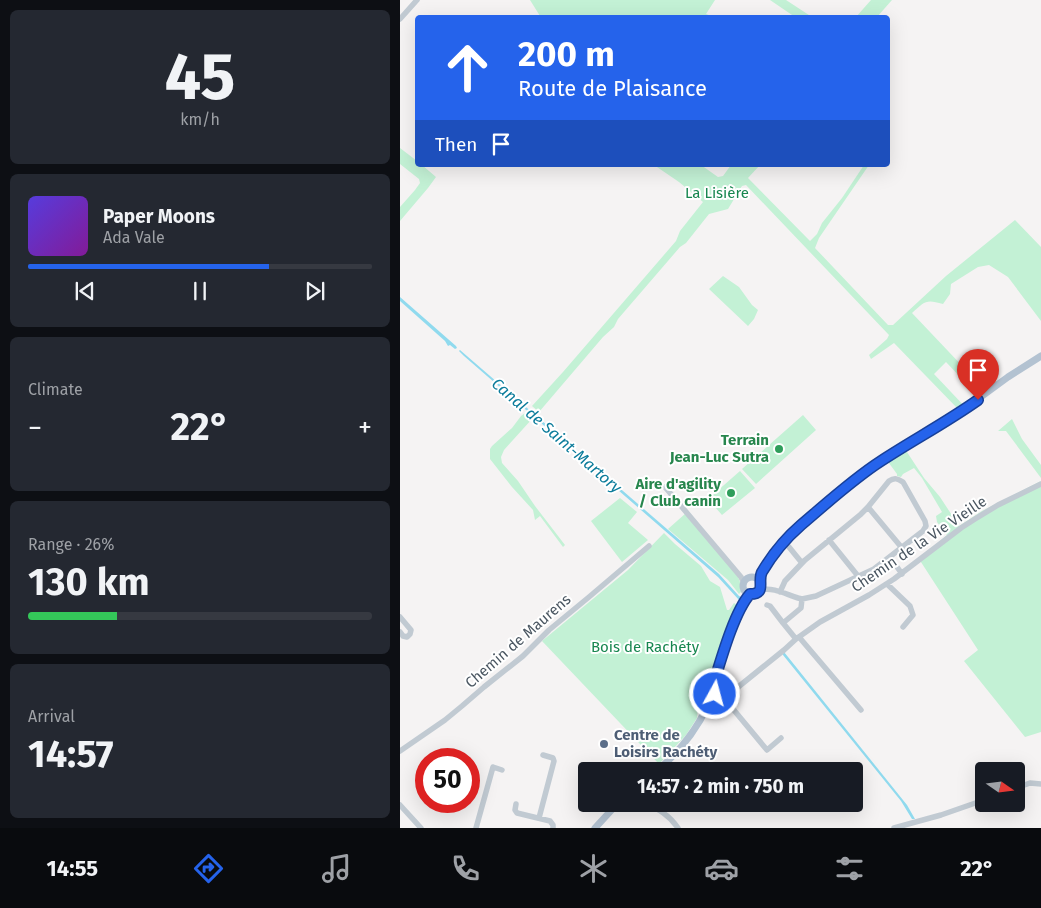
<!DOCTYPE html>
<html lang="en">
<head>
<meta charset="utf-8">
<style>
  :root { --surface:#171b24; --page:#242831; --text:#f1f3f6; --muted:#9ea1a6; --line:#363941; --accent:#2563eb }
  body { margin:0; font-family:"Fira Sans",sans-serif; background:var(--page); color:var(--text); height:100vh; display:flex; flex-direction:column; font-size:19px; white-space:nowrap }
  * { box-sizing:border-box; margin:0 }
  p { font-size:16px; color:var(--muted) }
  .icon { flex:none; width:28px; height:28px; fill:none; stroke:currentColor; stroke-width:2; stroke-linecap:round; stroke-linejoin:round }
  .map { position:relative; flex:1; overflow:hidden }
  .sheet { display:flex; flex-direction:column; gap:10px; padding:10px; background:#0d0f14; width:400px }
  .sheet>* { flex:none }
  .top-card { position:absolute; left:15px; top:15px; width:475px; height:152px; border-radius:5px; box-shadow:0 5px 20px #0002; background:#2563eb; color:#fff; overflow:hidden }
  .needle { width:32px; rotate:104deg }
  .fabs { position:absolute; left:575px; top:762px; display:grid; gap:10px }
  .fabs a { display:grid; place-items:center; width:50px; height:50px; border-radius:5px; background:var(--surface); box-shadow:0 5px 20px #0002; font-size:25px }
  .speed { position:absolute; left:15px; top:748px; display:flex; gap:10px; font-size:25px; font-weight:700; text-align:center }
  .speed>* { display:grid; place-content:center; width:65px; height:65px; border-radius:50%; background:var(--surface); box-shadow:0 5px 20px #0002; line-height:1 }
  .speed .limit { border:8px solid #d22; background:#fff; color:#111 }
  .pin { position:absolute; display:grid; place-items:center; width:42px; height:42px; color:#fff; margin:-51px -21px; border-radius:50% 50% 50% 0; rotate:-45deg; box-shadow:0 0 5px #0007 }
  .pin .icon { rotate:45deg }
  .me { position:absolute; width:55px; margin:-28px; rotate:7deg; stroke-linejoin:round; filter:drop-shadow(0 0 4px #0008) }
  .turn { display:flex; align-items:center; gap:18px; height:105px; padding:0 20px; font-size:22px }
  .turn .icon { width:65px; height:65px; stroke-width:2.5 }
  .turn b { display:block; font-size:35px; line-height:42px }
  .then { display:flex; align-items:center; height:48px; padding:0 20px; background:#0003; gap:10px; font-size:19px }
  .big { font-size:38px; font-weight:700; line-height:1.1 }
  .sheet .card { flex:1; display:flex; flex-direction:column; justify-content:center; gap:8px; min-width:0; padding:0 18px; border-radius:8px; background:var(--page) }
  .sheet .dial { align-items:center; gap:0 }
  .dial b { font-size:65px; line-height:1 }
  .song { display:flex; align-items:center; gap:15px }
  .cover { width:60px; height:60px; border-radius:8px; background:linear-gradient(135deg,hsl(250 70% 55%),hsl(290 70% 35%)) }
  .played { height:5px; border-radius:2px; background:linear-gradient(90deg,var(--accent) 70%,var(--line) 70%) }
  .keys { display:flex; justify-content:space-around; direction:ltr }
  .heat { display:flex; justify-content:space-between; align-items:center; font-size:28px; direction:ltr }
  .charge { height:8px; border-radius:4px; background:linear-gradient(90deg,#34c759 26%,var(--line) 0) }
  .trip { position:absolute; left:178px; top:762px; width:285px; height:50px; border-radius:5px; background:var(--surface); box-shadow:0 5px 20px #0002; font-weight:700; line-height:50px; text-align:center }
  .tabs { display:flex; height:80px; justify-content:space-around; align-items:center; background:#090b0e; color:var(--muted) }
  .tabs .icon { width:35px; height:35px }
  .tabs .on { color:var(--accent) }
  .tabs b { font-size:22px; color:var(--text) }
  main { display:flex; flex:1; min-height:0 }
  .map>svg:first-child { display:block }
  .green { fill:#c3f1d5 }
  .water { fill:#90daee }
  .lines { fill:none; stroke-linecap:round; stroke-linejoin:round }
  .minor { stroke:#c1cad2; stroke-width:5.5 }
  .major { stroke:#b3c2d1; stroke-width:7 }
  .route-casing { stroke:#184099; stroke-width:12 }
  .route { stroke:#2563eb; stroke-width:9 }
  .leisure-dot { fill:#2e9e5b; stroke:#fff; stroke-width:2 }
  .service-dot { fill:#5c6f8a; stroke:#fff; stroke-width:2 }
  .labels { text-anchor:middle; stroke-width:4; stroke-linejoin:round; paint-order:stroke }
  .park-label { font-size:15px; fill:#17864f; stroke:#fff }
  .leisure-label { font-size:15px; font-weight:bold; fill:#27864d; stroke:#fff; text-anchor:end }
  .street-label { font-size:15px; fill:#4a5661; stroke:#fff }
  .service-label { font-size:15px; font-weight:bold; fill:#4e5e75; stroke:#fff; text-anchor:start }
  .water-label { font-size:16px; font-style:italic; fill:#0c7c9b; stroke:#fff }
</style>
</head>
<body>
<main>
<section class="sheet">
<div class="card dial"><b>45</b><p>km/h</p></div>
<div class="card">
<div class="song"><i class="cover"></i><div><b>Paper Moons</b><p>Ada Vale</p></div></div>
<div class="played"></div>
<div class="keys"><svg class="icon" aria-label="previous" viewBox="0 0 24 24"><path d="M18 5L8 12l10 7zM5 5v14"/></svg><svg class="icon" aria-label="pause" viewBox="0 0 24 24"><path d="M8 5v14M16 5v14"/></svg><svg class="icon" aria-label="next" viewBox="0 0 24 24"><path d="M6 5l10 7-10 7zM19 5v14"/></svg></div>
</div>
<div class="card"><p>Climate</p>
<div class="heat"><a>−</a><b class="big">22°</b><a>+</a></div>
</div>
<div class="card"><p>Range · 26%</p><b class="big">130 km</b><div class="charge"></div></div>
<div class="card"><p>Arrival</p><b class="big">14:57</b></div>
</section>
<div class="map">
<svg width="641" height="828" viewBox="0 0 641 828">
  <rect width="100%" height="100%" fill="#f5f3f3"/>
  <!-- green -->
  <path class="green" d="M 130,0 L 315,0 L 306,14 L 314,17 L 143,18 L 140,16 Z
    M 370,0 L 386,0 L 412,17 L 395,17 Z
    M 471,0 L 492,0 L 477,17 L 456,17 Z
    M 0,148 L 17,161 L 18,165 L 22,165 L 36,177 L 28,188 L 0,221 L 0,207 L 15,190 L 20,183 L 19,179 L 0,164 Z
    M 254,165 L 301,165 L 318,177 L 323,176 L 331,165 L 360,165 L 348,178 L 410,241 L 417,234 L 422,223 L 442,198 L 464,165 L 469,165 L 419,238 L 415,248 L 488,325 L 493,325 L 546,276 L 615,220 L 641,247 L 641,321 L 608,277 L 589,265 L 578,267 L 551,284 L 550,294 L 543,304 C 526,299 525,301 512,313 L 585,390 L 578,396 L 546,362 L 534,374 L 568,410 L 505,449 L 524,478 L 540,497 L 559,526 L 582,511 L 641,481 L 641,732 L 625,737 L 564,661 L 578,650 L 519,559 L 547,535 L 537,522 L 536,516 L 542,512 L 522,478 L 514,468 L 503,474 L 501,477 L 497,476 L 497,474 L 483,455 L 497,448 L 558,409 L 494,343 L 471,359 L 469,355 L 487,339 L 489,335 L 346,185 L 342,186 L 328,209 L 309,214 L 286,243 L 280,247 L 218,319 L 214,327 L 203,337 L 139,412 L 132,406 L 163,372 L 276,241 L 280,231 L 303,202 L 279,182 Z
    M 323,276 L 339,287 L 352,305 L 358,310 L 354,319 L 348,326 L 309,289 Z
    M 125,413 L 132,419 L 104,450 L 101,457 L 102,463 L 118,481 L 135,506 L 165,545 L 163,547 L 140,516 L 135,520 L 133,510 L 112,487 L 90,459 L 90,449 L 92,446 L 112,428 L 121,416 Z
    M 403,415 L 416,430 L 356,484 L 342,469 Z
    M 612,419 L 622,439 L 641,465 L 641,478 L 606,431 L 598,431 Z
    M 340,471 L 355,488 L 322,515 L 308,499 Z
    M 220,498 L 237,512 L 228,523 L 248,540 L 222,562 L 191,521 Z
    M 286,513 L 337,574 L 340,582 L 341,592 L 339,594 L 328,580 L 268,529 Z
    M 264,533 L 275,544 L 301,566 L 310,581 L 320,587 L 327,610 L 329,610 L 334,603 L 337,605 L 320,654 L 314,663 L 309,684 L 301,691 L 299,696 L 297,718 L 286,735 L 259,764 L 142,641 L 228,570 Z"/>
  <!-- water -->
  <path class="water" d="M 0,297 L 56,346 L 57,348 L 55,349 L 50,345 L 48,346 L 45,341 L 0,301 Z
    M 60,350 L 319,574 L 339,596 L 341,597 L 342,601 L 339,600 L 318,577 L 64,356 L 59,351 Z
    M 384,652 L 507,805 L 515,819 L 512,819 L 501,801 L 383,655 L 382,653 Z"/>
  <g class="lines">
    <!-- minor -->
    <path class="minor" d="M 0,19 L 17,0
      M 265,487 L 341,577 L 344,583
      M 468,507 L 502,548
      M 429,540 L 458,576
      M 389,547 L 402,563
      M 490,557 L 502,574
      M 487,584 L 510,606 L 513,615 L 503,627
      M 360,590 C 374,587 385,594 398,598 L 402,599 L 416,596 L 474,569 L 523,531 L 526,526 L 525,521 L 503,482 C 498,479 495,477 489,481 L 468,507 L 461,514 L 405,560 L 385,581 L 380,592
      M 367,605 L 370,606 L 383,623
      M 0,617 L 11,630 L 10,634 L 7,637 L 3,636 L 0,632
      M 399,637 L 461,710
      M 396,639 L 383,623 L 401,608 L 402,599
      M 327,696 L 330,701 L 333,709 L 367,750 L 381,738
      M 317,698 L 324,698 L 327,696 L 384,650 L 396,639 L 420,622 L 469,595 L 494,579 L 561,528 L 575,519 L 598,505 L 641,484
      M 0,751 L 45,720 L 62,706 L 84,687 L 123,656 L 149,630 L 189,597 L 249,546
      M 616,788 L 630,783 L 641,784
      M 116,804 L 115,810 L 117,813 L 150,821 L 153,825 L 153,828
      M 245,804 C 259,809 269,815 278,828
      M 0,805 L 21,828
      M 139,818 L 154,761 L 153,758 L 143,755
      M 76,828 L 93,767 L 102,770
      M 494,828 L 541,815 L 584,800"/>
    <!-- major -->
    <path class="major" d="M343 586a9 9 0 1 1 18 0a9 9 0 1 1-18 0Z
      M 359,581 L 361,573 L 388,537 L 404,522 L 444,489 L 473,466 L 548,421 L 608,377 L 641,356
      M 311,692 L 327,641 L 345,600 L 347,592
      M303 699a7 7 0 1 1 14 0a7 7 0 1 1-14 0Z
      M 257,771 C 278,753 296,731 308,705
      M 195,828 L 217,804"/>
  </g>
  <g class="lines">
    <!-- route casing -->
    <g class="route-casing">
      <path id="route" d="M 315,694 L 311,692 C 319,667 333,613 350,594 C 367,594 357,581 362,572 C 372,555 386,538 401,525 C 427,503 453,479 481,461 C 513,440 547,422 578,400"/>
    </g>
    <!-- route -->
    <use href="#route" class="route"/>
  </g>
  <!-- markers -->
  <g class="leisure-dot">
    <circle cx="379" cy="449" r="5"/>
    <circle cx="331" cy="493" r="5"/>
  </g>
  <circle class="service-dot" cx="204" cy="744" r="5"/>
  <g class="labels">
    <!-- park labels -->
    <g class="park-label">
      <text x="317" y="198">La Lisière</text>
      <text x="245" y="652">Bois de Rachéty</text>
    </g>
    <!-- leisure labels -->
    <g class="leisure-label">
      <text x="369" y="445">Terrain<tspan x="369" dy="17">Jean-Luc Sutra</tspan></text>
      <text x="321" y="489">Aire d'agility<tspan x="321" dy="17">/ Club canin</tspan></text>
    </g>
    <!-- street labels -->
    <g class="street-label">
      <text transform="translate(519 544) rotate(-34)" y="5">Chemin de la Vie Vieille</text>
      <text transform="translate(118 641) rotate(-41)" y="5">Chemin de Maurens</text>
    </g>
    <!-- service labels -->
    <g class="service-label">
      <text x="214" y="740">Centre de<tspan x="214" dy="17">Loisirs Rachéty</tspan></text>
    </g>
    <!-- water labels -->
    <g class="water-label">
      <text transform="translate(157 435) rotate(41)" y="6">Canal de Saint-Martory</text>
    </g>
  </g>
</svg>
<div class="fabs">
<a><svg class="needle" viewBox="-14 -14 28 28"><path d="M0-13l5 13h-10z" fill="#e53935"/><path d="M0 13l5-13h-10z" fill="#9ea1a6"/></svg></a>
</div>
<div class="speed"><div class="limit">50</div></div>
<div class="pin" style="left:578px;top:400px;background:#d93025"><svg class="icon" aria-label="arrive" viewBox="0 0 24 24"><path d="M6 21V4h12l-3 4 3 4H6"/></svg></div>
<svg class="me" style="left:315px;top:694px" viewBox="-20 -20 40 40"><circle r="17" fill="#2563eb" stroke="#fff" stroke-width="3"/><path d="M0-11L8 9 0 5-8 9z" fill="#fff"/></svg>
<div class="trip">14:57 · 2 min · 750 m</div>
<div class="top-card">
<div class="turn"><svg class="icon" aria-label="ahead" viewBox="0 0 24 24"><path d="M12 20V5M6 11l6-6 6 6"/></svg><div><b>200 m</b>Route de Plaisance</div></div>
<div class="then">Then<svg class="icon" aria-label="arrive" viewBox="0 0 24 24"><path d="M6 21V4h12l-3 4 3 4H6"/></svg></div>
</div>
</div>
</main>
<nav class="tabs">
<b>14:55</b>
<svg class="icon on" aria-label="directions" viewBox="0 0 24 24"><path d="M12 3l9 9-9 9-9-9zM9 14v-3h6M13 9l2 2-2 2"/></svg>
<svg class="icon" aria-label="music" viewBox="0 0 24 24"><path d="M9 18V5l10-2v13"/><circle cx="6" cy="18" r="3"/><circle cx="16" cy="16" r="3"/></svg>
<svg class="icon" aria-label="phone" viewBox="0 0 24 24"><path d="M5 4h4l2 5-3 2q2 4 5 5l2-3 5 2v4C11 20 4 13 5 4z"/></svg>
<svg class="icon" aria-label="climate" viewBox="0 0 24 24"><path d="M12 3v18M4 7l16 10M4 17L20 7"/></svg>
<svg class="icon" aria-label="car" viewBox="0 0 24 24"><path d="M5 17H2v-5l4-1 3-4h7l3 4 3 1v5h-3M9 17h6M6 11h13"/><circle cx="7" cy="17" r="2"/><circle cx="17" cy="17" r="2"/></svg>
<svg class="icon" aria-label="filters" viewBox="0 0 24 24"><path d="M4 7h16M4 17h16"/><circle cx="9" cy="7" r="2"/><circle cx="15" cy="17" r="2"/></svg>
<b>22°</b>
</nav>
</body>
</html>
